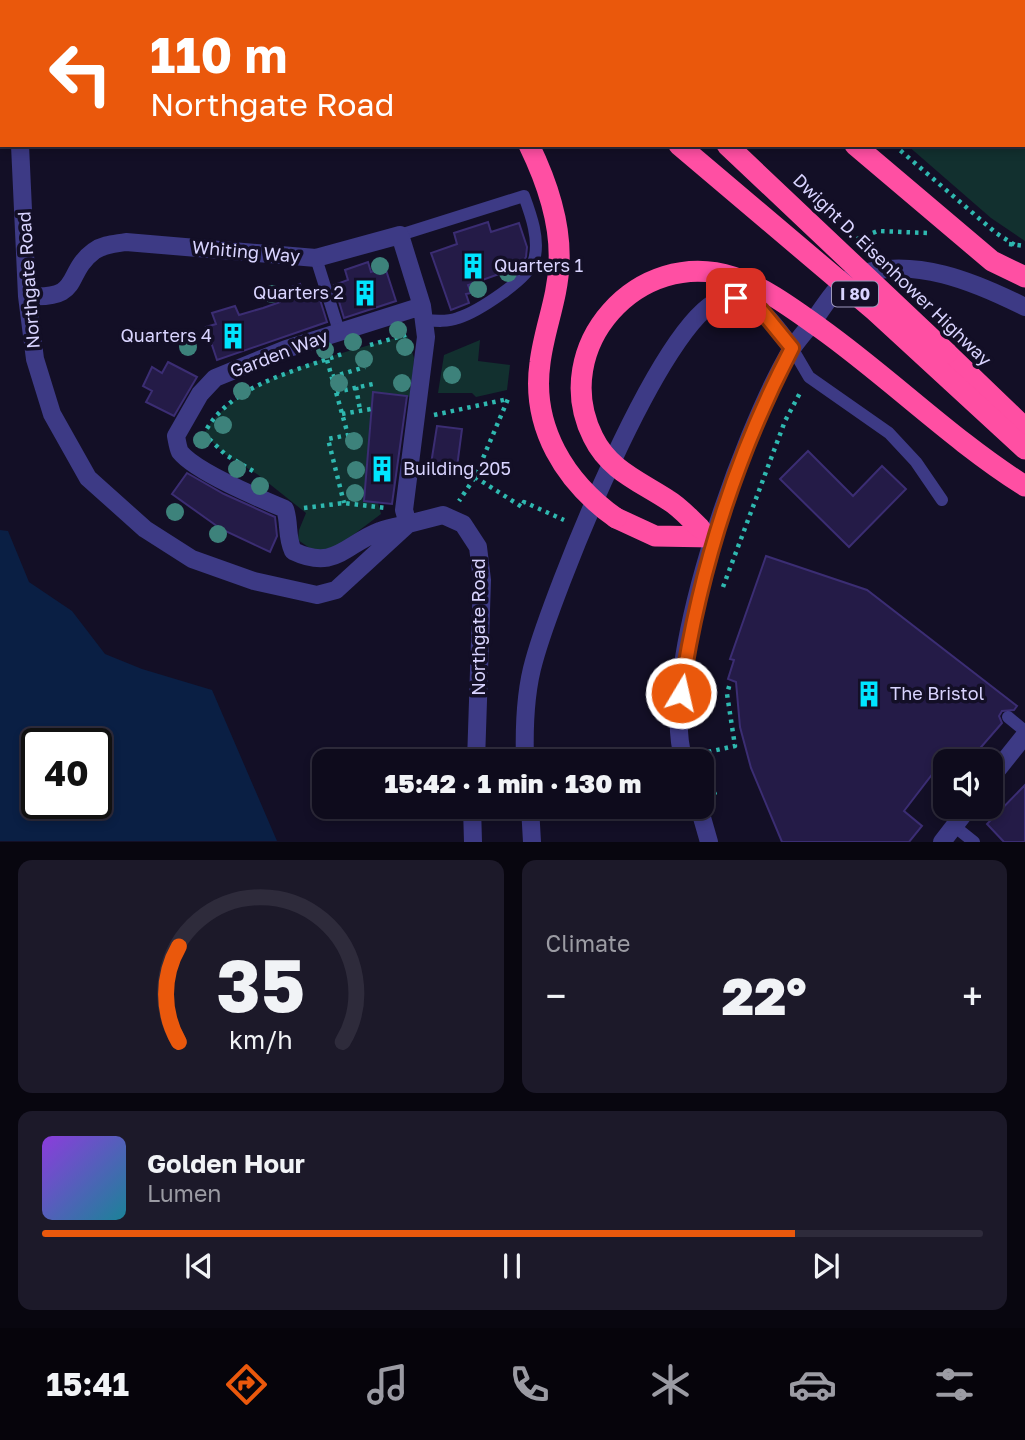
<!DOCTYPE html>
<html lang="en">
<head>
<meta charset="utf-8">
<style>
  :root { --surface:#0e0b1c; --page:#1c1929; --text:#f1f3f6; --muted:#9b9ba3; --line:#2e2b3b; --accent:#ea580c }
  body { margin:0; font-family:"Golos Text",sans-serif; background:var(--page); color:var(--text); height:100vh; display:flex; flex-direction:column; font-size:26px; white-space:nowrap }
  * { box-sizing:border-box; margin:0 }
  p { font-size:23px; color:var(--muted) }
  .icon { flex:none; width:38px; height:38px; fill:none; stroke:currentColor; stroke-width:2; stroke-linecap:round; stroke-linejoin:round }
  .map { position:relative; height:842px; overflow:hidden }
  .sheet { display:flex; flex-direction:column; gap:18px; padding:18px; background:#08060f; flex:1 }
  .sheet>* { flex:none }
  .guide { position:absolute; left:0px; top:0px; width:1026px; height:147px; box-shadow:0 4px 10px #0003,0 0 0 2px var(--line); background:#ea580c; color:#fff; overflow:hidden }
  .fabs { position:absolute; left:933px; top:749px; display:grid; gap:14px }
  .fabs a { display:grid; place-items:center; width:70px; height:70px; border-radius:14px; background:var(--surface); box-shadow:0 4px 10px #0003,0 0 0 2px var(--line); font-size:35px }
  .speed { position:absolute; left:21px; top:728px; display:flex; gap:14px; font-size:35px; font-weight:700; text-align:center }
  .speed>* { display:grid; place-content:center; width:91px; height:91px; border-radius:50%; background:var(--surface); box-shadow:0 4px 10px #0003,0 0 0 2px var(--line); line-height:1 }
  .speed .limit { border:4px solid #111; border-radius:10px; background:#fff; color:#111 }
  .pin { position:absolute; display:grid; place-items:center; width:60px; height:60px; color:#fff; margin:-30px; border-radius:14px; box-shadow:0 4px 10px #0006 }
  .me { position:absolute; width:77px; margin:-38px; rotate:9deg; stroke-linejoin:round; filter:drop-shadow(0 0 5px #0008) }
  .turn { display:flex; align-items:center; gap:24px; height:147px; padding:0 35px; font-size:32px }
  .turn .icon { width:91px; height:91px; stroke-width:2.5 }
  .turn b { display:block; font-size:49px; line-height:60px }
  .big { font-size:52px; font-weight:800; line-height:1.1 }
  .sheet .card { flex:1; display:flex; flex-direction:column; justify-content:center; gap:10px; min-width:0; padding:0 24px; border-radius:14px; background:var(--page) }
  .sheet .dial { align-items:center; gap:0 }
  .dial svg { height:182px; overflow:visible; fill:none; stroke:var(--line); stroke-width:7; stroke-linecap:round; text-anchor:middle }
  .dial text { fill:var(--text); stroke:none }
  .song { display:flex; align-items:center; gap:21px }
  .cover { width:84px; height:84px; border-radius:10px; background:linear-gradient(135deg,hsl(270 70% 55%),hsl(190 70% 35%)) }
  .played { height:7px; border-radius:4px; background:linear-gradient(90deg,var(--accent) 80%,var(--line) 80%) }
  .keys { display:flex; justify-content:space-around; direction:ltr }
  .heat { display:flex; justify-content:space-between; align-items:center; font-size:38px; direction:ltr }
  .sheet .tiles { flex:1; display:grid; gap:18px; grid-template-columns:1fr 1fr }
  .card:last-child { grid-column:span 2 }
  .trip { position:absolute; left:312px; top:749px; width:402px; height:70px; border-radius:14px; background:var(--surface); box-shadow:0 4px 10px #0003,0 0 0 2px var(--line); font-weight:800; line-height:70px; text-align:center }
  .dock { display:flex; height:112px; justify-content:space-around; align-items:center; background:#06040b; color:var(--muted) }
  .dock .icon { width:49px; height:49px }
  .dock .active { color:var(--accent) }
  .dock b { font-size:32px; color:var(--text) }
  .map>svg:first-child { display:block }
  .green { fill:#12302f }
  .water { fill:#0a1f44; fill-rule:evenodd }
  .building { fill:#241b47; stroke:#3b2d73; stroke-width:2 }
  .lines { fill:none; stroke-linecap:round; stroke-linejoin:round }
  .path { stroke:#2fb8b0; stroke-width:4.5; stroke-dasharray:3.5 5; stroke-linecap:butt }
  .service { stroke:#3d3a85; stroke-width:12 }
  .minor { stroke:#3d3a85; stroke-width:18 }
  .tertiary { stroke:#3d3a85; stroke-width:18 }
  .motorway { stroke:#ff4fa3; stroke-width:21 }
  .path-bridge { stroke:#2fb8b0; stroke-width:4.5; stroke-dasharray:3.5 5; stroke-linecap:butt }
  .motorway-bridge { stroke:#ff4fa3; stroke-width:21 }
  .tree { fill:#3d827b }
  .route-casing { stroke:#983908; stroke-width:18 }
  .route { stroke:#ea580c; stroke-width:12 }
  .labels { text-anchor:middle; stroke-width:7; stroke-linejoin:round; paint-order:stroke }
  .shield { fill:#130f26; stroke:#9e99be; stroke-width:2 }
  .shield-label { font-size:16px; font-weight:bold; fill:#d9d4ff }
  .street-label { font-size:18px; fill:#d9d4ff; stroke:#130f26 }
  .poi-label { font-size:18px; fill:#d9d4ff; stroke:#130f26; text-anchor:start }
</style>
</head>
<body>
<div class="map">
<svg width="1025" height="842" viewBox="0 0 1025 842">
  <rect width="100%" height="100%" fill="#130f26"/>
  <!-- green -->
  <path class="green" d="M 1025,69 L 1025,241 L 991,218 L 907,145 L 1024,145 Z
    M 407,335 L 414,358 L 411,397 L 373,393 L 364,501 L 378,503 L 381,514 L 329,553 L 311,549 L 298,540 L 299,530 L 306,513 L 257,474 L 226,455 L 204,434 C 233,377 349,351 407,335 Z
    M 480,340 L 478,361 L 510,365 L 507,390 L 476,397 L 472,393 L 438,393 L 444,355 Z"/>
  <!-- water -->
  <path class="water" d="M 0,530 L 8,531 L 29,582 L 72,611 L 105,654 L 142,669 L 212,690 L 277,841 L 0,841 ZM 37,744 L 96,744 L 96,803 L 37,803 Z"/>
  <!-- building -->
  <path class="building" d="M 488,222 L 491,232 L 519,223 L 527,247 L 526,257 L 519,267 L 468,285 L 471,293 L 466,294 L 469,303 L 451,310 L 431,253 L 457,244 L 454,233 Z
    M 368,262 L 371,272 L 385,267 L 396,301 L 344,318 L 334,285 L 348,280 L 345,270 Z
    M 300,284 L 303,294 L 317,290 L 327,322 L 217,360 L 206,327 L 216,324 L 212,313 L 235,306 L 239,315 L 263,308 L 280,302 L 277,292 Z
    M 168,362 L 197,377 L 174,416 L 146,402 L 152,391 L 143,386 L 152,367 L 162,373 Z
    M 373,392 L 407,396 L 392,504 L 364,501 Z
    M 437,426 L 462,429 L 457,467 L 431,464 Z
    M 808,451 L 853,496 L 882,466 L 906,489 L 849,547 L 780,479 Z
    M 187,473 L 224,494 L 275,517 L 277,536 L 270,552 L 221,529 L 172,494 Z
    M 766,556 L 867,590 L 1017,706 L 1014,710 L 1002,711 L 999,716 L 1002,723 L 969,761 L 956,761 L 947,755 L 904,811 L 922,826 L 909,842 L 782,842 L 751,768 L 740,727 L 736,682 L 728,679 L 734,660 L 730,659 Z
    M 1025,785 L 1025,842 L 1004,842 L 987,824 Z"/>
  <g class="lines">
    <!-- path -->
    <path class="path" d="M 84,0 L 85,2
      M 723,0 L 725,2
      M 225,2 L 225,0
      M 105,145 L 106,152
      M 857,239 L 878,231 L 927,233
      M 1009,244 L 1025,246
      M 370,345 L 409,334
      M 327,360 L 348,435 L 328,439 L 344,503
      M 332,377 L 365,367
      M 356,387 L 360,410
      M 336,392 L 373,384
      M 342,414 L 371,409
      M 434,415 L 508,399 L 475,477 L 459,501
      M 253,471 L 226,455 L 204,434 C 228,386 295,371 342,354
      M 475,477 L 522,507 L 524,502 L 564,520
      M 304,508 L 344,503 L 386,508
      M 723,587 L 785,421 L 801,391
      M 708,752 L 735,746 L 727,694 L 730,683
      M 704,760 L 715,795"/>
    <!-- service -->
    <path class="service" d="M 400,235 L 524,196 C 531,215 540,240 534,260 C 529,279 477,312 458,318 C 448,322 436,321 425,320
      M 316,258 L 339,331
      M 792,348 L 809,377 L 889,433 L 916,462 L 942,500
      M 1008,717 L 1025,731
      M 954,826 L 974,842"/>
    <!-- minor -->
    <path class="minor" d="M 773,0 L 775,2
      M 15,2 L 15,0
      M 1024,21 L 1025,21
      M 20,145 L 27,296 L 35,359 L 52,414 L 88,478 L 145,529 L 192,559 L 254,581 L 317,595 L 336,590 L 408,524 L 443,515 L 463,524 L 478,547 L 482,580 L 476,761
      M 27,296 C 84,300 63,274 94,251 C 104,244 116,244 126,242 L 316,258 L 400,235 L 422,306 L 426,337 L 404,510 L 408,524 C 399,526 389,527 380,531 C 344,545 335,571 293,551 C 286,536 290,524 285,509 C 261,499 196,472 180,452 C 178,448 177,441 176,436 L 200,394 L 215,378 L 286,349 L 422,306
      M 525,761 C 524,729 525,692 534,661 C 551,598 663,312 723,299 C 755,292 775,327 792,348
      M 990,779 L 1025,735
      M 472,807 L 473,842
      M 530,807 L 532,842
      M 942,842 L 969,807"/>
    <!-- tertiary -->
    <path class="tertiary" d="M 684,761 C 656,671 743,431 791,350 C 798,339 807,330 814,320 C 826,304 837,282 857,275 C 914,256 975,282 1025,307
      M 699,807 L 709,842"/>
    <!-- motorway -->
    <path class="motorway" d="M 399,0 L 401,2
      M 506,0 L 508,2
      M 586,0 L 588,2
      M 684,0 L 686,2
      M 947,353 L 1025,428
      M 616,518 L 655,536 L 713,537"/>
    <!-- path-bridge -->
    <path class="path-bridge" d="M 894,145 L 996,233 L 1018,247"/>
    <!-- motorway-bridge -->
    <path class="motorway-bridge" d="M 529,145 C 547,182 561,222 559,263 C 558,298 544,329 540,363 C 531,427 565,482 616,518
      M 679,145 L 875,311 L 1025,449
      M 727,145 L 947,353
      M 855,145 L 992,261 L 1025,277
      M 700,528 C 690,519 680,507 668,500 C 639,481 609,470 593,437 C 548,347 639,246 733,277 C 764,287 793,309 820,328 C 890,378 952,440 1025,486"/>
  </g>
  <!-- trees -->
  <g class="tree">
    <circle cx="380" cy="266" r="9"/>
    <circle cx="508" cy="273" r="9"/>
    <circle cx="478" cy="289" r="9"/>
    <circle cx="272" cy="294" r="9"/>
    <circle cx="398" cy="330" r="9"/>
    <circle cx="353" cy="342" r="9"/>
    <circle cx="188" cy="347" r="9"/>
    <circle cx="405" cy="347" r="9"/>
    <circle cx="325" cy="350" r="9"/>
    <circle cx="364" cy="359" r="9"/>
    <circle cx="452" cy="375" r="9"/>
    <circle cx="339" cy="383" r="9"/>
    <circle cx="402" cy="383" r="9"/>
    <circle cx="242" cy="391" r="9"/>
    <circle cx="223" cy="425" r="9"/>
    <circle cx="202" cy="440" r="9"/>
    <circle cx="354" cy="441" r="9"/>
    <circle cx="237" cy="469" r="9"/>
    <circle cx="356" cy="470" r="9"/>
    <circle cx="260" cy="486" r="9"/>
    <circle cx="355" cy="493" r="9"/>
    <circle cx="175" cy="512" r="9"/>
    <circle cx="218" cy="534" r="9"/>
  </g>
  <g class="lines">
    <!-- route casing -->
    <g class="route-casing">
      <path id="route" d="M 681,693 C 699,571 735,457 792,348 L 761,310 L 736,298"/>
    </g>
    <!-- route -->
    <use href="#route" class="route"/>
  </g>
  <!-- icons -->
  <defs>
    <g id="building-bare" transform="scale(2.1)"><path d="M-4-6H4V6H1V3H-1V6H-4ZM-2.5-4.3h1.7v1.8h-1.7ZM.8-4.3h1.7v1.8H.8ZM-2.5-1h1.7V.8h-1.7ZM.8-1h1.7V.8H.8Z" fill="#00e5ff" stroke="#130f26" stroke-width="2.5" paint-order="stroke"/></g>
  </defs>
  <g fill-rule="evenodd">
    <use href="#building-bare" x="473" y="266"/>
    <use href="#building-bare" x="365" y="293"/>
    <use href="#building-bare" x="233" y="336"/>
    <use href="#building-bare" x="382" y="469"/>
    <use href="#building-bare" x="869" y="694"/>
  </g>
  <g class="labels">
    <!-- shield labels -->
    <rect class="shield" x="832" y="281.5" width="46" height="25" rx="5"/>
    <g class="shield-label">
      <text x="855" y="300">I 80</text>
    </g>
    <!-- street labels -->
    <g class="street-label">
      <text transform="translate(246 252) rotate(5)" y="6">Whiting Way</text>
      <text transform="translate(892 270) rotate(44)" y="6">Dwight D. Eisenhower Highway</text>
      <text transform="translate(29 280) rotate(-94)" y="6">Northgate Road</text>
      <text transform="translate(279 354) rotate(-21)" y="6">Garden Way</text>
      <text transform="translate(479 627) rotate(-90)" y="6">Northgate Road</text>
    </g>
    <!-- poi labels -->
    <g class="poi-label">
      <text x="494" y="272">Quarters 1</text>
      <text x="344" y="299" text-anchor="end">Quarters 2</text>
      <text x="212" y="342" text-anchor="end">Quarters 4</text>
      <text x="403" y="475">Building 205</text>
      <text x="890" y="700">The Bristol</text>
    </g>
  </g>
</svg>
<div class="fabs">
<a><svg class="icon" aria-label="sound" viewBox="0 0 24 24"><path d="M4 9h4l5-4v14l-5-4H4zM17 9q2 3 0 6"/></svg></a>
</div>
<div class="speed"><div class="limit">40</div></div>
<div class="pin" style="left:736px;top:298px;background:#d93025"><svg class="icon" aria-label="arrive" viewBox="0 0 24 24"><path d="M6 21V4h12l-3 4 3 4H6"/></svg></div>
<svg class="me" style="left:681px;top:693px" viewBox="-20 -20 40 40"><circle r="17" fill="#ea580c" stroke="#fff" stroke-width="3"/><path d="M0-11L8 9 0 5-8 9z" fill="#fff"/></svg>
<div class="trip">15:42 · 1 min · 130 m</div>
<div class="guide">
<div class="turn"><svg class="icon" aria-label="left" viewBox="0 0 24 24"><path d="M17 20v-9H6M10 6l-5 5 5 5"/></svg><div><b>110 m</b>Northgate Road</div></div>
</div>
</div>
<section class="sheet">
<div class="tiles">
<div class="card dial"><svg viewBox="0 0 100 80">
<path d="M14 69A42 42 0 1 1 86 69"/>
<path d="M14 69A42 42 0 0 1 14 27" stroke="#ea580c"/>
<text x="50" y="56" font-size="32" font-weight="700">35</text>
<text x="50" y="72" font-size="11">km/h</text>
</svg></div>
<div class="card"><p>Climate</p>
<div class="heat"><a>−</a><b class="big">22°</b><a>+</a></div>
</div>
<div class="card">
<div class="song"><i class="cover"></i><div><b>Golden Hour</b><p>Lumen</p></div></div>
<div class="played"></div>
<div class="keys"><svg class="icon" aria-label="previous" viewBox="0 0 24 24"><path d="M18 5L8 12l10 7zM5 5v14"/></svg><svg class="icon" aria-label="pause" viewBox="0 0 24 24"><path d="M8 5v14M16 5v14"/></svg><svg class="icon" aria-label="next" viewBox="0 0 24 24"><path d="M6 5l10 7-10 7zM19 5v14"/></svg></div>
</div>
</div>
</section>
<nav class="dock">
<b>15:41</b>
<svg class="icon active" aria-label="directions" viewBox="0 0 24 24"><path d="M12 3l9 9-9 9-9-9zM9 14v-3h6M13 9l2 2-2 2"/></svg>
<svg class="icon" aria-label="music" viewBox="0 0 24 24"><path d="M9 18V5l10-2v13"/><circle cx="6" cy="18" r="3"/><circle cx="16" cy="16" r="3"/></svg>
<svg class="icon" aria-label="phone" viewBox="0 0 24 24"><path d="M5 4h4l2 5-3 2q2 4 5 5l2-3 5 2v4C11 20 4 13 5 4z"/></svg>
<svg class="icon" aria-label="climate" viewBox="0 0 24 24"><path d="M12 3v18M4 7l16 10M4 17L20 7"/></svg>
<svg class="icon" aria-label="car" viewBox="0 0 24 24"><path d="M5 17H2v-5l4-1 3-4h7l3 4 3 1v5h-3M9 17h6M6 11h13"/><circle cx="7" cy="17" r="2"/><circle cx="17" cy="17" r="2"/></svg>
<svg class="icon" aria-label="filters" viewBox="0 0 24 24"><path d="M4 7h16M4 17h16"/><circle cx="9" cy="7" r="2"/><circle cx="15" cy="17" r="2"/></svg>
</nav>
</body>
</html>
